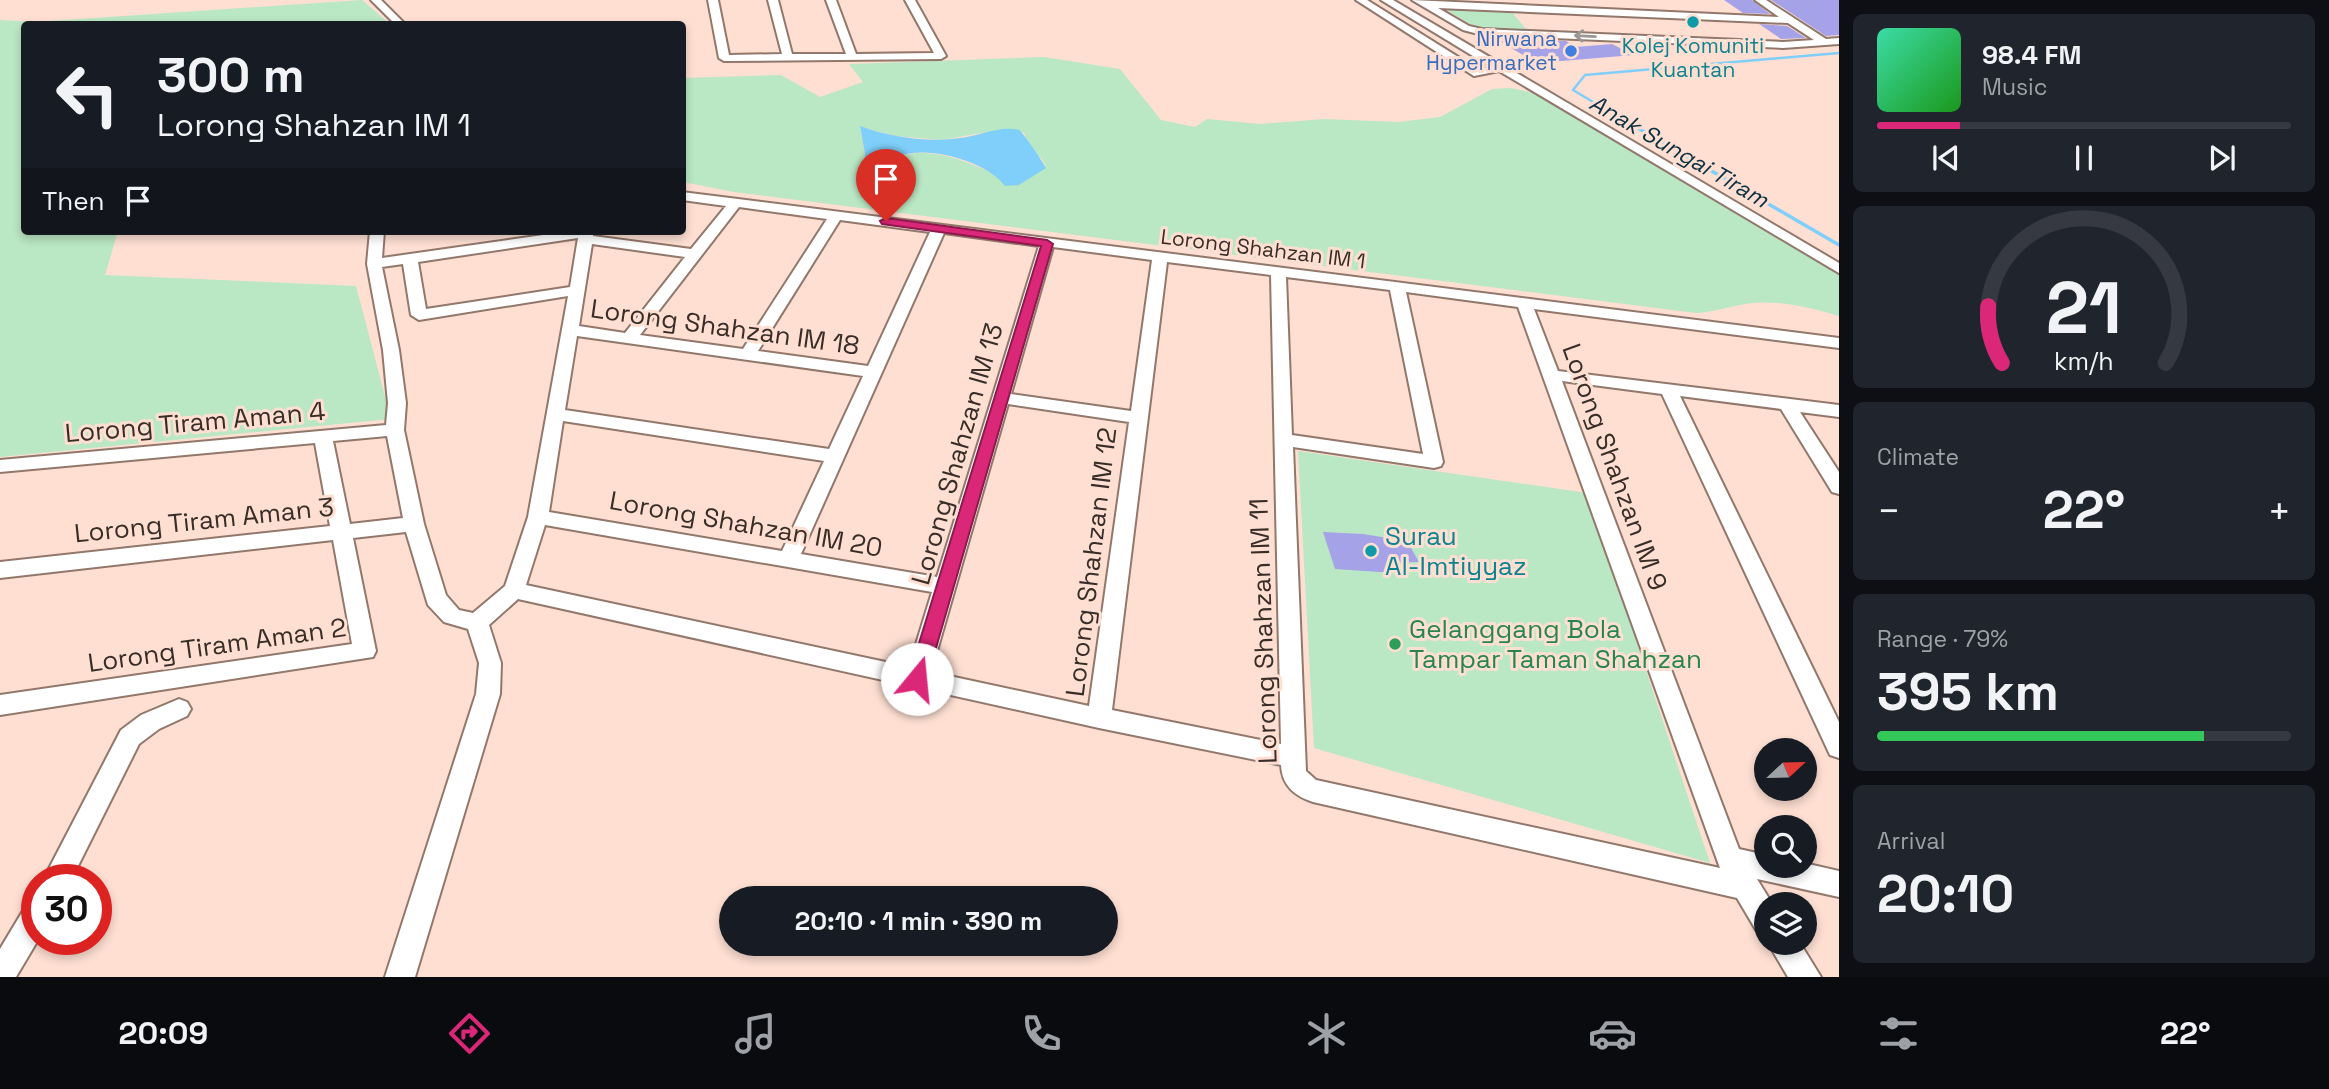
<!DOCTYPE html>
<html lang="en">
<head>
<meta charset="utf-8">
<style>
  :root { --surface:#171b24; --page:#20242c; --text:#f1f3f6; --muted:#9ea1a6; --line:#363941; --accent:#db2777 }
  body { margin:0; font-family:"Space Grotesk",sans-serif; background:var(--page); color:var(--text); height:100vh; display:flex; flex-direction:column; font-size:26px; white-space:nowrap }
  * { box-sizing:border-box; margin:0 }
  p { font-size:23px; color:var(--muted) }
  .icon { flex:none; width:38px; height:38px; fill:none; stroke:currentColor; stroke-width:2; stroke-linecap:round; stroke-linejoin:round }
  .map { position:relative; flex:1; overflow:hidden }
  .details { display:flex; flex-direction:column; gap:14px; padding:14px; background:#0d0f14; width:490px }
  .details>* { flex:none }
  .banner { position:absolute; left:21px; top:21px; width:665px; height:214px; border-radius:7px; box-shadow:0 4px 10px #0003; background:#171b24; color:var(--text); overflow:hidden }
  .needle { width:46px; rotate:68deg }
  .buttons { position:absolute; left:1754px; top:738px; display:grid; gap:14px }
  .buttons a { display:grid; place-items:center; width:63px; height:63px; border-radius:50%; background:var(--surface); box-shadow:0 4px 10px #0003; font-size:35px }
  .speed { position:absolute; left:21px; top:864px; display:flex; gap:14px; font-size:35px; font-weight:700; text-align:center }
  .speed>* { display:grid; place-content:center; width:91px; height:91px; border-radius:50%; background:var(--surface); box-shadow:0 4px 10px #0003; line-height:1 }
  .speed .limit { border:10px solid #d22; background:#fff; color:#111 }
  .pin { position:absolute; display:grid; place-items:center; width:60px; height:60px; color:#fff; margin:-72px -30px; border-radius:50% 50% 50% 0; rotate:-45deg; box-shadow:0 0 7px #0007 }
  .pin .icon { rotate:45deg }
  .me { position:absolute; width:77px; margin:-38px; rotate:17deg; stroke-linejoin:round; filter:drop-shadow(0 0 5px #0008) }
  .turn { display:flex; align-items:center; gap:24px; height:147px; padding:0 21px; font-size:32px }
  .turn .icon { width:91px; height:91px; stroke-width:2.5 }
  .turn b { display:block; font-size:49px; line-height:60px }
  .then { display:flex; align-items:center; height:66px; padding:0 21px; background:#0003; gap:14px; font-size:26px }
  .big { font-size:52px; font-weight:700; line-height:1.1 }
  .details .tile { flex:1; display:flex; flex-direction:column; justify-content:center; gap:10px; min-width:0; padding:0 24px; border-radius:10px; background:var(--page) }
  .details .dial { align-items:center; gap:0 }
  .dial svg { height:182px; overflow:visible; fill:none; stroke:var(--line); stroke-width:7; stroke-linecap:round; text-anchor:middle }
  .dial text { fill:var(--text); stroke:none }
  .song { display:flex; align-items:center; gap:21px }
  .cover { width:84px; height:84px; border-radius:10px; background:linear-gradient(135deg,hsl(160 70% 55%),hsl(120 70% 35%)) }
  .played { height:7px; border-radius:4px; background:linear-gradient(90deg,var(--accent) 20%,var(--line) 20%) }
  .keys { display:flex; justify-content:space-around; direction:ltr }
  .heat { display:flex; justify-content:space-between; align-items:center; font-size:38px; direction:ltr }
  .charge { height:10px; border-radius:5px; background:linear-gradient(90deg,#34c759 79%,var(--line) 0) }
  .trip { position:absolute; left:719px; top:886px; width:399px; height:70px; border-radius:35px; background:var(--surface); box-shadow:0 4px 10px #0003; font-weight:700; line-height:70px; text-align:center }
  .dock { display:flex; height:112px; justify-content:space-around; align-items:center; background:#090b0e; color:var(--muted) }
  .dock .icon { width:49px; height:49px }
  .dock .current { color:var(--accent) }
  .dock b { font-size:32px; color:var(--text) }
  main { display:flex; flex:1; min-height:0 }
  .map>svg:first-child { display:block }
  .green { fill:#bae7c4; fill-rule:evenodd }
  .water { fill:#7fcffa }
  .lines { fill:none; stroke-linecap:round; stroke-linejoin:round }
  .stream-far1 { stroke:#7fcffa; stroke-width:2.5 }
  .stream { stroke:#7fcffa; stroke-width:3.5 }
  .building { fill:#a6a2e7 }
  .minor-casing { stroke:#92776b; stroke-width:4 }
  .minor { fill:#fff; fill-rule:evenodd }
  .oneway { stroke:#9c9694 }
  .route { fill:#db2777; stroke:#8e194d; stroke-width:2 }
  .culture-dot { fill:#0f9aa8; stroke:#fedfd2; stroke-width:2.5 }
  .shop-dot { fill:#3f7fe0; stroke:#fedfd2; stroke-width:2.5 }
  .leisure-dot { fill:#2e9e5b; stroke:#fedfd2; stroke-width:2.5 }
  .labels { text-anchor:middle; stroke-width:6; stroke-linejoin:round; paint-order:stroke }
  .far-shop-label { font-size:21px; fill:#366cbe; stroke:#fedfd2; text-anchor:end }
  .far-culture-label { font-size:21px; fill:#0d838f; stroke:#fedfd2 }
  .far-street-label { font-size:21px; fill:#392d28; stroke:#fedfd2 }
  .far-water-label { font-size:23px; font-style:italic; fill:#0c3142; stroke:#fedfd2 }
  .street-label { font-size:26px; fill:#392d28; stroke:#fedfd2 }
  .culture-label { font-size:26px; fill:#0d838f; stroke:#fedfd2; text-anchor:start }
  .leisure-label { font-size:26px; fill:#27864d; stroke:#fedfd2; text-anchor:start }
</style>
</head>
<body>
<main>
<div class="map">
<svg width="1839" height="977" viewBox="0 0 1839 977">
  <rect width="100%" height="100%" fill="#fedfd2"/>
  <!-- green -->
  <path class="green" d="M 362,0 L 390,24 L 24,24 L 24,231 L 118,231 L 105,275 L 356,286 L 391,419 L 0,457 L 0,20 L 34,22 Z
    M 1441,7 L 1510,10 L 1527,30 L 1477,28 Z
    M 1044,57 L 1120,69 L 1161,120 L 1195,127 L 1207,119 L 1260,124 L 1324,119 L 1399,122 L 1440,117 L 1492,89 L 1511,88 L 1549,96 L 1839,270 L 1839,316 C 1809,307 1777,299 1745,304 C 1728,307 1714,312 1696,313 L 734,192 L 683,182 L 682,78 L 781,75 L 820,97 L 863,82 L 849,64 ZM 860,127 L 896,136 L 942,140 L 1003,129 L 1024,133 L 1031,150 L 1042,159 L 1046,167 L 1019,185 C 978,167 929,138 885,162 L 865,154 Z
    M 1298,451 L 1587,493 L 1710,863 L 1314,748 Z"/>
  <!-- water -->
  <path class="water" d="M 860,126 C 890,137 928,143 960,138 C 978,136 1001,125 1019,130 C 1021,130 1044,163 1046,168 L 1019,185 L 1005,186 C 985,158 901,135 880,171 L 865,166 L 865,154 Z"/>
  <g class="lines">
    <!-- stream-far1 -->
    <path class="stream-far1" d="M 1620,118 L 1573,90 L 1585,75 L 1839,53"/>
    <!-- stream -->
    <path class="stream" d="M 1617,116 L 1839,245"/>
  </g>
  <!-- building -->
  <path class="building" d="M 1724,0 L 1752,0 L 1770,14 L 1743,13 Z
    M 1771,0 L 1839,0 L 1839,35 L 1826,36 Z
    M 1759,24 L 1787,26 L 1806,38 L 1781,39 Z
    M 1520,39 L 1566,41 L 1576,47 L 1612,44 L 1634,55 L 1537,63 L 1499,41 Z
    M 1323,532 L 1363,534 L 1407,541 L 1419,562 L 1388,563 L 1395,573 L 1335,569 Z"/>
  <g class="lines">
    <!-- minor casing -->
    <g class="minor-casing">
      <path id="minor" d="M 371,0 L 381,0 L 405,24 L 395,24 Z
        M 708,0 L 718,0 L 729,55 L 782,54 L 768,0 L 778,0 L 792,54 L 846,54 L 826,0 L 836,0 L 856,54 L 934,53 L 905,0 L 915,0 L 946,56 L 941,59 L 724,61 L 719,58 Z
        M 1356,0 L 1367,0 L 1479,70 L 1491,67 L 1381,0 L 1393,0 L 1839,263 L 1839,273 L 1499,71 L 1474,76 Z
        M 1412,0 L 1779,17 L 1755,0 L 1766,0 L 1826,39 L 1839,38 L 1839,44 L 1783,48 L 1482,35 L 1463,30 ZM 1438,8 L 1788,23 L 1814,40 L 1783,42 L 1482,29 L 1469,26 Z
        M 682,192 L 1839,338 L 1839,348 L 1534,309 L 1558,371 L 1839,405 L 1839,417 L 1800,412 L 1839,472 L 1839,494 L 1832,492 L 1781,409 L 1680,396 L 1839,722 L 1839,758 L 1830,755 L 1662,394 L 1562,381 L 1739,849 L 1766,855 L 1766,866 L 1804,866 L 1804,863 L 1839,871 L 1839,897 L 1757,879 L 1773,905 L 1766,905 L 1766,934 L 1756,930 L 1737,898 L 1313,802 C 1295,796 1282,786 1281,765 L 1099,728 L 518,599 L 489,625 L 501,663 L 500,694 L 415,977 L 385,977 L 476,694 L 479,663 L 468,629 L 444,622 L 428,605 L 406,532 L 353,538 L 376,651 L 373,657 L 0,715 L 0,695 L 352,644 L 333,540 L 0,578 L 0,562 L 330,526 L 315,443 L 0,472 L 0,460 L 386,425 L 388,403 L 383,350 L 367,264 L 370,231 L 384,231 L 382,258 L 571,231 L 594,231 L 593,236 L 691,249 L 726,206 L 682,200 ZM 739,207 L 827,219 L 743,349 L 640,335 ZM 840,220 L 930,232 L 868,366 L 758,351 ZM 944,233 L 1039,246 L 937,577 L 801,554 ZM 578,238 L 570,287 L 426,309 L 418,262 ZM 592,244 L 685,257 L 625,333 L 579,326 ZM 1053,247 L 1152,260 L 1131,411 L 1011,394 ZM 1167,262 L 1271,275 L 1281,744 L 1112,710 ZM 403,264 L 411,315 L 419,320 L 568,296 L 528,517 L 505,586 L 473,613 L 459,610 L 446,595 L 424,524 L 404,430 L 406,403 L 399,350 L 382,267 ZM 1286,277 L 1390,290 L 1423,454 L 1292,435 ZM 1406,292 L 1518,307 L 1720,868 L 1316,780 L 1306,771 L 1293,447 L 1434,468 L 1441,466 L 1443,462 ZM 577,336 L 863,376 L 829,449 L 565,410 ZM 1008,404 L 1129,422 L 1089,706 L 931,672 ZM 563,421 L 824,461 L 782,551 L 549,512 ZM 387,436 L 403,518 L 350,524 L 333,441 ZM 545,525 L 932,592 L 909,667 L 526,585 Z
        M 179,699 L 187,702 L 191,709 L 187,716 L 159,729 L 139,744 L 71,880 L 43,880 L 121,730 L 141,715 Z
        M 37,900 L 38,940 L 16,977 L 0,977 L 0,949 L 27,904 Z
        M 1768,943 L 1800,943 L 1821,977 L 1788,977 Z"/>
    </g>
    <!-- minor -->
    <use href="#minor" class="minor"/>
  </g>
  <!-- one-way arrows -->
  <defs><path id="oneway-shaft" d="M-6 0H5M1.5-3L5.5 0L1.5 3" fill="none" stroke-width="1.6" stroke-linecap="round" stroke-linejoin="round" transform="scale(1.75)"/></defs>
  <use class="oneway" href="#oneway-shaft" transform="translate(1585 36) rotate(-177)"/>
  <!-- route -->
  <path class="route" d="M 886,218 L 1047,240 L 1053,244 L 927,679 L 924,684 L 917,687 L 911,684 L 908,679 L 1041,246 L 882,224 L 880,221 Z"/>
  <!-- markers -->
  <g class="culture-dot">
    <circle cx="1693" cy="22" r="7"/>
    <circle cx="1371" cy="551" r="7"/>
  </g>
  <circle class="shop-dot" cx="1571" cy="51" r="7"/>
  <circle class="leisure-dot" cx="1395" cy="644" r="7"/>
  <g class="labels">
    <!-- far-shop labels -->
    <g class="far-shop-label">
      <text x="1557" y="46">Nirwana<tspan x="1557" dy="24">Hypermarket</tspan></text>
    </g>
    <!-- far-culture labels -->
    <g class="far-culture-label">
      <text x="1693" y="53">Kolej Komuniti<tspan x="1693" dy="24">Kuantan</tspan></text>
    </g>
    <!-- far-street labels -->
    <g class="far-street-label">
      <text transform="translate(1263 249) rotate(7)" y="7">Lorong Shahzan IM 1</text>
    </g>
    <!-- far-water labels -->
    <g class="far-water-label">
      <text transform="translate(1679 151) rotate(30)" y="8">Anak Sungai Tiram</text>
    </g>
    <!-- street labels -->
    <g class="street-label">
      <text transform="translate(725 327) rotate(8)" y="9">Lorong Shahzan IM 18</text>
      <text transform="translate(195 422) rotate(-5)" y="9">Lorong Tiram Aman 4</text>
      <text transform="translate(957 454) rotate(-74)" y="9">Lorong Shahzan IM 13</text>
      <text transform="translate(1615 467) rotate(70)" y="9">Lorong Shahzan IM 9</text>
      <text transform="translate(204 520) rotate(-6)" y="9">Lorong Tiram Aman 3</text>
      <text transform="translate(746 524) rotate(10)" y="9">Lorong Shahzan IM 20</text>
      <text transform="translate(1091 562) rotate(-83)" y="9">Lorong Shahzan IM 12</text>
      <text transform="translate(1263 631) rotate(-92)" y="9">Lorong Shahzan IM 11</text>
      <text transform="translate(217 645) rotate(-8)" y="9">Lorong Tiram Aman 2</text>
    </g>
    <!-- culture labels -->
    <g class="culture-label">
      <text x="1385" y="545">Surau<tspan x="1385" dy="30">Al-Imtiyyaz</tspan></text>
    </g>
    <!-- leisure labels -->
    <g class="leisure-label">
      <text x="1409" y="638">Gelanggang Bola<tspan x="1409" dy="30">Tampar Taman Shahzan</tspan></text>
    </g>
  </g>
</svg>
<div class="buttons">
<a><svg class="needle" viewBox="-14 -14 28 28"><path d="M0-13l5 13h-10z" fill="#e53935"/><path d="M0 13l5-13h-10z" fill="#9ea1a6"/></svg></a>
<a><svg class="icon" aria-label="search" viewBox="0 0 24 24"><circle cx="10" cy="10" r="6"/><path d="M15 15l6 6"/></svg></a>
<a><svg class="icon" aria-label="layers" viewBox="0 0 24 24"><path d="M12 4l9 5-9 5-9-5zM3 14l9 5 9-5"/></svg></a>
</div>
<div class="speed"><div class="limit">30</div></div>
<div class="pin" style="left:886px;top:221px;background:#d93025"><svg class="icon" aria-label="arrive" viewBox="0 0 24 24"><path d="M6 21V4h12l-3 4 3 4H6"/></svg></div>
<svg class="me" style="left:917px;top:679px" viewBox="-20 -20 40 40"><circle r="19" fill="#fff"/><path d="M0-13L10 11 0 6-10 11z" fill="#db2777"/></svg>
<div class="trip">20:10 · 1 min · 390 m</div>
<div class="banner">
<div class="turn"><svg class="icon" aria-label="left" viewBox="0 0 24 24"><path d="M17 20v-9H6M10 6l-5 5 5 5"/></svg><div><b>300 m</b>Lorong Shahzan IM 1</div></div>
<div class="then">Then<svg class="icon" aria-label="arrive" viewBox="0 0 24 24"><path d="M6 21V4h12l-3 4 3 4H6"/></svg></div>
</div>
</div>
<section class="details">
<div class="tile">
<div class="song"><i class="cover"></i><div><b>98.4 FM</b><p>Music</p></div></div>
<div class="played"></div>
<div class="keys"><svg class="icon" aria-label="previous" viewBox="0 0 24 24"><path d="M18 5L8 12l10 7zM5 5v14"/></svg><svg class="icon" aria-label="pause" viewBox="0 0 24 24"><path d="M8 5v14M16 5v14"/></svg><svg class="icon" aria-label="next" viewBox="0 0 24 24"><path d="M6 5l10 7-10 7zM19 5v14"/></svg></div>
</div>
<div class="tile dial"><svg viewBox="0 0 100 80">
<path d="M14 69A42 42 0 1 1 86 69"/>
<path d="M14 69A42 42 0 0 1 8 44" stroke="#db2777"/>
<text x="50" y="56" font-size="32" font-weight="700">21</text>
<text x="50" y="72" font-size="11">km/h</text>
</svg></div>
<div class="tile"><p>Climate</p>
<div class="heat"><a>−</a><b class="big">22°</b><a>+</a></div>
</div>
<div class="tile"><p>Range · 79%</p><b class="big">395 km</b><div class="charge"></div></div>
<div class="tile"><p>Arrival</p><b class="big">20:10</b></div>
</section>
</main>
<nav class="dock">
<b>20:09</b>
<svg class="icon current" aria-label="directions" viewBox="0 0 24 24"><path d="M12 3l9 9-9 9-9-9zM9 14v-3h6M13 9l2 2-2 2"/></svg>
<svg class="icon" aria-label="music" viewBox="0 0 24 24"><path d="M9 18V5l10-2v13"/><circle cx="6" cy="18" r="3"/><circle cx="16" cy="16" r="3"/></svg>
<svg class="icon" aria-label="phone" viewBox="0 0 24 24"><path d="M5 4h4l2 5-3 2q2 4 5 5l2-3 5 2v4C11 20 4 13 5 4z"/></svg>
<svg class="icon" aria-label="climate" viewBox="0 0 24 24"><path d="M12 3v18M4 7l16 10M4 17L20 7"/></svg>
<svg class="icon" aria-label="car" viewBox="0 0 24 24"><path d="M5 17H2v-5l4-1 3-4h7l3 4 3 1v5h-3M9 17h6M6 11h13"/><circle cx="7" cy="17" r="2"/><circle cx="17" cy="17" r="2"/></svg>
<svg class="icon" aria-label="filters" viewBox="0 0 24 24"><path d="M4 7h16M4 17h16"/><circle cx="9" cy="7" r="2"/><circle cx="15" cy="17" r="2"/></svg>
<b>22°</b>
</nav>
</body>
</html>
